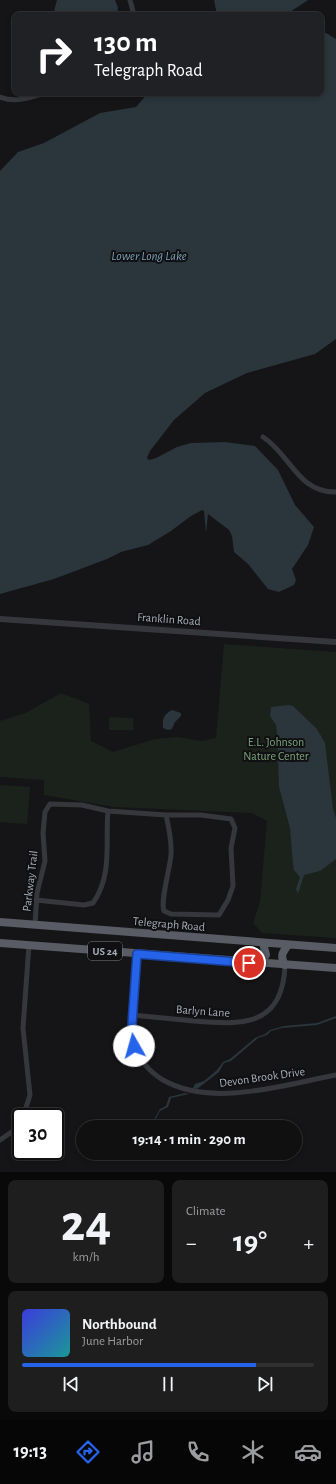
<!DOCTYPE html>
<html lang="en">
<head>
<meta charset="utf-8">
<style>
  :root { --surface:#101011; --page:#1e1e1f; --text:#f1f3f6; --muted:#9c9d9f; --line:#303031; --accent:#2563eb }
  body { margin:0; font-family:"Alegreya Sans",sans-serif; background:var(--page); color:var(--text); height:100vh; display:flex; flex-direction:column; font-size:15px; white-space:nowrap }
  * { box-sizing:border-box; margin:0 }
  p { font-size:13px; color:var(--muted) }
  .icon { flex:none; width:22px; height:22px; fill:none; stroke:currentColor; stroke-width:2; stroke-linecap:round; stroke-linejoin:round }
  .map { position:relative; height:1172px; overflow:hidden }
  .side { display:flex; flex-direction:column; gap:8px; padding:8px; background:#090909; flex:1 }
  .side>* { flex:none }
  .banner { position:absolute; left:12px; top:12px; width:312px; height:84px; border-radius:8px; box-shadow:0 2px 6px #0003,0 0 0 1px var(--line); background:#202124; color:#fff; overflow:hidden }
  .speed { position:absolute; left:12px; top:1108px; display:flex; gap:8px; font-size:20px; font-weight:700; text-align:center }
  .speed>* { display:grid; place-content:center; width:52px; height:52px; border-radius:50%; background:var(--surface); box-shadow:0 2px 6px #0003,0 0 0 1px var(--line); line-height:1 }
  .speed .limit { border:2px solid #111; border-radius:6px; background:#fff; color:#111 }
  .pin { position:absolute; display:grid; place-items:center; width:34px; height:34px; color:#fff; margin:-17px; border:2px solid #fff; border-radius:50%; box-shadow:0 1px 4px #0007 }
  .me { position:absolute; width:44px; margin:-22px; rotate:353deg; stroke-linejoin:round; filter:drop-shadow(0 0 3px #0008) }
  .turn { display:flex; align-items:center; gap:14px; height:84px; padding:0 16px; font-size:18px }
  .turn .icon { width:52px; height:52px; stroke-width:2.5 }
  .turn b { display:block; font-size:28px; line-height:34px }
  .big { font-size:30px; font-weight:700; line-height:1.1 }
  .side .widget { flex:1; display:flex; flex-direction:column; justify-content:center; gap:6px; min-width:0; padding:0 14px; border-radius:8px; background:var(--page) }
  .side .dial { align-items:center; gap:0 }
  .dial b { font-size:52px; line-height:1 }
  .song { display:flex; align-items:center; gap:12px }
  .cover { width:48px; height:48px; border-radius:6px; background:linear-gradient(135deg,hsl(240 70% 55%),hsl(180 70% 35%)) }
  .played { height:4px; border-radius:2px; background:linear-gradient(90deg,var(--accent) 80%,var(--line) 80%) }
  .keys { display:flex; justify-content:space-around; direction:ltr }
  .heat { display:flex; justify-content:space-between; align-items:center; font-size:22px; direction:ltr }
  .side .tiles { flex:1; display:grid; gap:8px; grid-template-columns:1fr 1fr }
  .widget:last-child { grid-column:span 2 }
  .trip { position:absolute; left:76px; top:1120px; width:226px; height:40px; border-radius:20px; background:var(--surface); box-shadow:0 2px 6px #0003,0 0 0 1px var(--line); font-weight:700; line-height:40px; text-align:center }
  .dock { display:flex; height:64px; justify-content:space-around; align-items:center; background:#060607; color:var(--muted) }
  .dock .icon { width:28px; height:28px }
  .dock .current { color:var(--accent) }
  .dock b { font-size:18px; color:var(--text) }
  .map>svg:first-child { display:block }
  .green { fill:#1b221b }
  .water { fill:#2a353c }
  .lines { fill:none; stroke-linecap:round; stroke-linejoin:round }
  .minor { stroke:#36373c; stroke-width:5 }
  .tertiary { stroke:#36373c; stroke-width:6 }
  .trunk { stroke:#595c64; stroke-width:8 }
  .route-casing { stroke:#184099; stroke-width:10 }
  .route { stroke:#2563eb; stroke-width:7 }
  .labels { text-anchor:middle; stroke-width:4; stroke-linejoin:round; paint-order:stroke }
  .shield { fill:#101012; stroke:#797e86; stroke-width:1 }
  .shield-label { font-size:11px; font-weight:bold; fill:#a6adb8 }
  .street-label { font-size:12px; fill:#a6adb8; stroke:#101012 }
  .park-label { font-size:12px; fill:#7ca47b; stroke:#101012 }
  .water-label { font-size:13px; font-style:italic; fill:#7a9eb5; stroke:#101012 }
</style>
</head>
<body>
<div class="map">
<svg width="336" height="1172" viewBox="0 0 336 1172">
  <rect width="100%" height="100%" fill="#151517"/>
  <!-- green -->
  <path class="green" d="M 224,644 L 336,652 L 336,938 L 262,933 L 253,923 L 260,902 L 267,821 L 252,813 L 114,807 L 44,795 L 44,780 L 0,777 L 0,721 L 26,713 L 61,693 L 89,704 L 91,741 L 113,752 L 155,739 L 178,737 L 201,741 L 216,738 Z
    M 109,717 L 133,718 L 134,730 L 109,730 Z
    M 0,785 L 30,787 L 27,824 L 0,822 Z"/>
  <!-- water -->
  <path class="water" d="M 57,0 L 115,0 L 118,8 L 117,15 L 53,15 Z
    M 214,0 L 308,0 L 290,12 L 291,15 L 217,15 Z
    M 321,30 L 336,39 L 336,339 L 315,354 L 247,373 L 205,393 L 174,420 L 150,451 L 147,458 L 149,460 L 156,458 L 177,447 L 191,443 L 225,442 L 255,446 L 278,470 L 295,505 L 314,527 L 308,545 L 292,569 L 296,580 L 294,585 L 279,592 L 268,589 L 248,564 L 234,552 L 232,536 L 229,530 L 208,514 L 206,533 L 204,511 L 202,510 L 191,516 L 171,531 L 148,545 L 121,552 L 107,559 L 54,579 L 0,594 L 0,171 L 18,152 L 44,143 L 100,113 L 136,107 L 148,93 L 321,93 Z
    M 288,705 L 293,706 L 317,729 L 325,743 L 333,809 L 336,818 L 336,859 L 320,871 L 304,875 L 298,894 L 296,889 L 300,877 L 294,870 L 293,864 L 290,828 L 279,787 L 277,732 L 276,725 L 270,716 L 271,707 Z
    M 172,710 L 181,713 L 181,716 L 175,722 L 172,729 L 168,730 L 163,728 C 162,719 164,714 172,710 Z
    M 336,1016 L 336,1018 L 317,1025 L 282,1028 L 271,1031 L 267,1035 L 258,1038 L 231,1061 L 224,1063 L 219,1072 L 197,1089 L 193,1088 L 195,1084 L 204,1081 L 217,1070 L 223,1062 L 230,1059 L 255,1038 L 265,1034 L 270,1030 L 284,1026 L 317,1023 Z
    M 185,1093 L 189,1094 L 171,1098 L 168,1107 L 160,1111 L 152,1126 L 138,1126 L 122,1121 L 112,1127 L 108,1127 L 122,1120 L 142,1125 L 151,1125 L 160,1109 L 166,1106 L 169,1097 Z"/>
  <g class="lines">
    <!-- minor -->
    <path class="minor" d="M 130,0 L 134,15
      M 168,15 L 171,14
      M 0,97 C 15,103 30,98 45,93
      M 263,437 C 290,454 298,493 336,492
      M 36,900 L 84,905 L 93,903 C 113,874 105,843 108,811
      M 35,925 L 37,893 L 45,861 L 43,833 L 45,812 L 50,804 L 82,805 L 108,811 L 166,815 L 201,815 L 231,819 L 235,828 L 231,848 L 233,886 L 228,900 L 219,915 L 171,914 L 164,911 C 160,902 170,868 171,855 C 172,842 169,828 166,815
      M 137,954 C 135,981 127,1019 134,1045 C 139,1060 150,1072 163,1080 C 212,1108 283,1085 336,1075
      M 132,1015 C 153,1017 174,1019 194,1021 C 242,1025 283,1027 285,965
      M 23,1117 L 30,1095 L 23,1028 L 29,945
      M 0,1140 L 13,1131 L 21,1121"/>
    <!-- tertiary -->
    <path class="tertiary" d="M 0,619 L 336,642"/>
    <!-- trunk -->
    <path class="trunk" d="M 0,922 L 336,948
      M 0,943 L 336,968
      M 261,963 L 266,955 L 263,943
      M 285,965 C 280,956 282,953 288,945"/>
  </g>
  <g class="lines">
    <!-- route casing -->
    <g class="route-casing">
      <path id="route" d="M 134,1046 L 132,1024 L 137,954 L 249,963"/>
    </g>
    <!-- route -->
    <use href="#route" class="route"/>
  </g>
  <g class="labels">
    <!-- shield labels -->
    <rect class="shield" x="88" y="942" width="34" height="18" rx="3"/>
    <g class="shield-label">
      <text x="105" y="955">US 24</text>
    </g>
    <!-- street labels -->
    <g class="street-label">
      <text transform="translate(169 619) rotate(4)" y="4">Franklin Road</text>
      <text transform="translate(30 881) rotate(-83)" y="4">Parkway Trail</text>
      <text transform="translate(169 924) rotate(5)" y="4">Telegraph Road</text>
      <text transform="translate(203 1011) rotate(4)" y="4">Barlyn Lane</text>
      <text transform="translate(262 1077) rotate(-8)" y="4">Devon Brook Drive</text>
    </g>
    <!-- park labels -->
    <g class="park-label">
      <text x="276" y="746">E.L. Johnson<tspan x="276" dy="14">Nature Center</tspan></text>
    </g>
    <!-- water labels -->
    <g class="water-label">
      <text x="149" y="260">Lower Long Lake</text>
    </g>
  </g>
</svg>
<div class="speed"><div class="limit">30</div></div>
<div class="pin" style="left:249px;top:963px;background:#d93025"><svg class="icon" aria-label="arrive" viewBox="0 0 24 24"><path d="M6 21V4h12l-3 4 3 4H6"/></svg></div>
<svg class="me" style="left:134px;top:1046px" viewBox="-20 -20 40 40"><circle r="19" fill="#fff"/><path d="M0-13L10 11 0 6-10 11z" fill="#2563eb"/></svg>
<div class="trip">19:14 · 1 min · 290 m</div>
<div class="banner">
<div class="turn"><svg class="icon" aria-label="right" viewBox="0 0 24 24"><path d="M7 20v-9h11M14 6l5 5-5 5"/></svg><div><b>130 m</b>Telegraph Road</div></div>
</div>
</div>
<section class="side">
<div class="tiles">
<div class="widget dial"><b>24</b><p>km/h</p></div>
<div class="widget"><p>Climate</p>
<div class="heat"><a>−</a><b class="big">19°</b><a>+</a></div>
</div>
<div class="widget">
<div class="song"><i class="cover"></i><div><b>Northbound</b><p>June Harbor</p></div></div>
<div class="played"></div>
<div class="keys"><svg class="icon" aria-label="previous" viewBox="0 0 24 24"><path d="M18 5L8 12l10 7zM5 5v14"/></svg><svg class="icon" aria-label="pause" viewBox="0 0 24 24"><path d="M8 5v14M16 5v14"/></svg><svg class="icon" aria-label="next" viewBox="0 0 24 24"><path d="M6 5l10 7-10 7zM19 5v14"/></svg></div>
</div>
</div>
</section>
<nav class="dock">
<b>19:13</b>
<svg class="icon current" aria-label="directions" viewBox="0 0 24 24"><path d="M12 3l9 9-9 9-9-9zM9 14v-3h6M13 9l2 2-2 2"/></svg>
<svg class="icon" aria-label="music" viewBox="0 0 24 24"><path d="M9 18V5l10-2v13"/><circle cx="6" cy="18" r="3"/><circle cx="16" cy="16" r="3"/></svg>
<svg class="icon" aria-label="phone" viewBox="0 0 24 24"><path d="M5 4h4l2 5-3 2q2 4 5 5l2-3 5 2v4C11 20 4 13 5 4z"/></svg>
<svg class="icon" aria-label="climate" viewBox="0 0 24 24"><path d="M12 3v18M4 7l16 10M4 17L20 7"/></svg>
<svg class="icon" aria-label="car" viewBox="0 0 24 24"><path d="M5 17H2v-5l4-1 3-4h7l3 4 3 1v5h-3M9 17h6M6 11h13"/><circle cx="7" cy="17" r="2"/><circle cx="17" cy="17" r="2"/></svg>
</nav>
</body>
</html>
